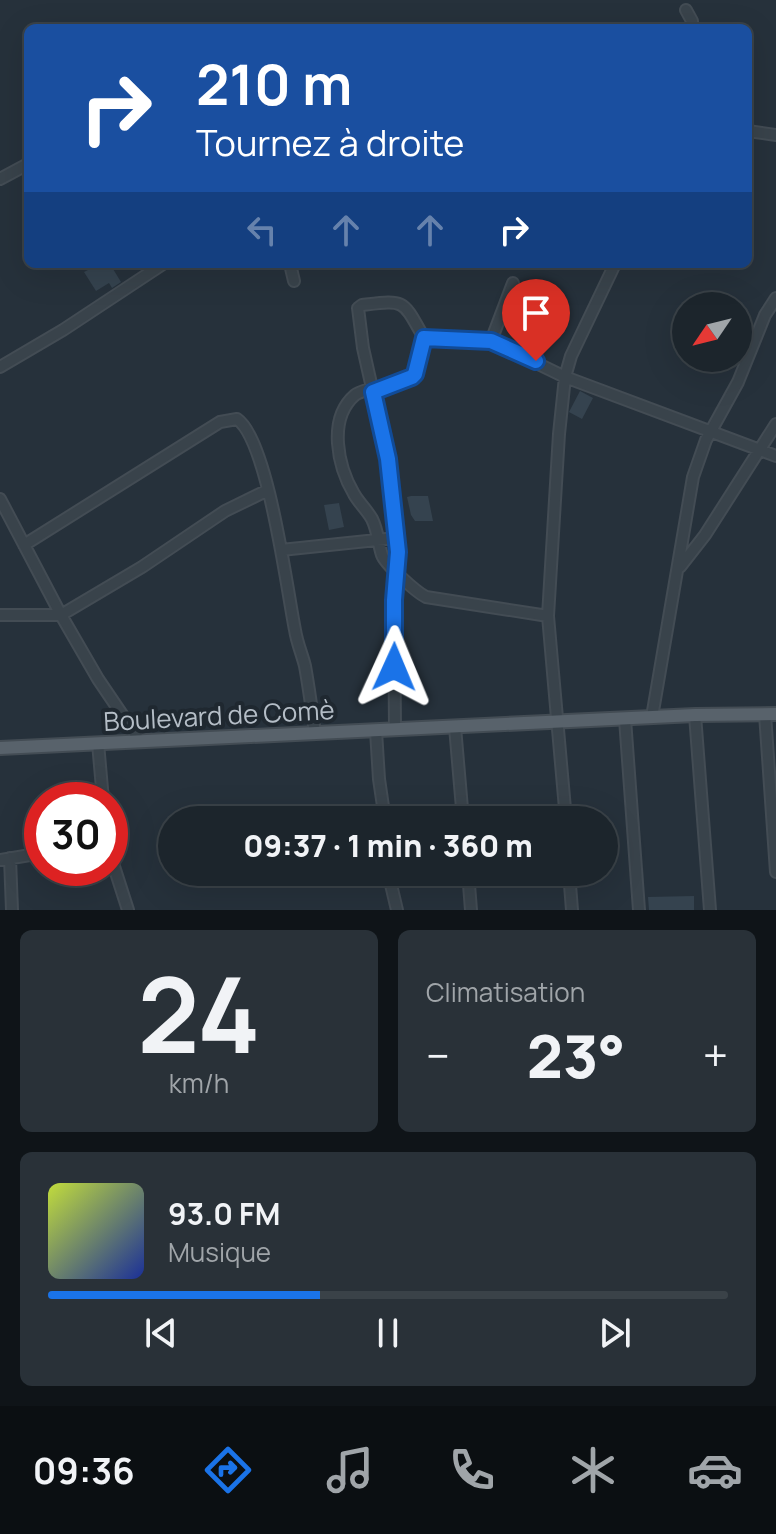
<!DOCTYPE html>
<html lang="fr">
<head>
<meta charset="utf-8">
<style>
  :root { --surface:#1c252c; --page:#293138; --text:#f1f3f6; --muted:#a0a5a9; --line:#3a4248; --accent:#1a73e8 }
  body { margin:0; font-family:Manrope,sans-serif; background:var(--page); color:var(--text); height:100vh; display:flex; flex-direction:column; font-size:30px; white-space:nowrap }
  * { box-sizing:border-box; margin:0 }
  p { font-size:26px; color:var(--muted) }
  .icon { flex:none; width:44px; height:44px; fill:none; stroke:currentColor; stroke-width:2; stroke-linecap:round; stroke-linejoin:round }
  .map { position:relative; height:910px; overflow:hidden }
  .side { display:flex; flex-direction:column; gap:20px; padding:20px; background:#0f1418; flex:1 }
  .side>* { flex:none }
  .guide { position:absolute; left:24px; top:24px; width:728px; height:244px; border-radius:12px; box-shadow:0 8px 32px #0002,0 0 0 2px var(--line); background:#1a4fa0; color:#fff; overflow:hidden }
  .needle { width:52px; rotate:235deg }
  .buttons { position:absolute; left:672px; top:292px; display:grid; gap:16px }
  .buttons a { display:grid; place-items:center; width:80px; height:80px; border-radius:50%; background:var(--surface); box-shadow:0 8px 32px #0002,0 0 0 2px var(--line); font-size:40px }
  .speed { position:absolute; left:24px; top:782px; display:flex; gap:16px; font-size:40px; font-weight:700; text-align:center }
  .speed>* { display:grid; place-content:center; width:104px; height:104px; border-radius:50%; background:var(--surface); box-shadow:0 8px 32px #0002,0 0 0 2px var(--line); line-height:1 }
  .speed .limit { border:12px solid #d22; background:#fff; color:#111 }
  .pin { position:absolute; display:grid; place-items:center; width:68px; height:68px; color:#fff; margin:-82px -34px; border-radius:50% 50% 50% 0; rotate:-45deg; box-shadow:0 0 8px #0007 }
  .pin .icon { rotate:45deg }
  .me { position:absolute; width:88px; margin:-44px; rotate:1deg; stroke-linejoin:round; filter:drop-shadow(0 0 6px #0008) }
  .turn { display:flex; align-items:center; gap:28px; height:168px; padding:0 40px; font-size:36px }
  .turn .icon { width:104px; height:104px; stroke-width:2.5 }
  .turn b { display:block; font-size:56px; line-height:68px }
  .lanes { display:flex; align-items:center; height:76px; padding:0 40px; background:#0003; justify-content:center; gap:40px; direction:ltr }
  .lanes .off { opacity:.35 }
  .big { font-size:60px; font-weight:800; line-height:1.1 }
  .side .tile { flex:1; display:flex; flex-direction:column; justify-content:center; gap:12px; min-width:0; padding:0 28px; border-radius:12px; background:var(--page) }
  .side .dial { align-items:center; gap:0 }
  .dial b { font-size:104px; line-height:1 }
  .song { display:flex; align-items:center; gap:24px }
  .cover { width:96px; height:96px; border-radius:12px; background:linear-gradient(135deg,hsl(70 70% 55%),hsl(230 70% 35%)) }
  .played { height:8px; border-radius:4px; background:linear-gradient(90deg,var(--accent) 40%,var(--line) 40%) }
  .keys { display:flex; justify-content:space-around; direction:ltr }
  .heat { display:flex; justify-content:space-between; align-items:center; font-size:44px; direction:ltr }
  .side .tiles { flex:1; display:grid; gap:20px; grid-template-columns:1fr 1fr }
  .tile:last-child { grid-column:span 2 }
  .trip { position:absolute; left:158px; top:806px; width:460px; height:80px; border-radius:40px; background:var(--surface); box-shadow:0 8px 32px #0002,0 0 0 2px var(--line); font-weight:800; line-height:80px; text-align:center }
  .tab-bar { display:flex; height:128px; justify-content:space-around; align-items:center; background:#0b0f12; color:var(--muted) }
  .tab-bar .icon { width:56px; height:56px }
  .tab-bar .current { color:var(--accent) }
  .tab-bar b { font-size:36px; color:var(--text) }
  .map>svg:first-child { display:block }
  .building { fill:#35434f }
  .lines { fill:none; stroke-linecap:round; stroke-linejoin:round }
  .minor-casing { stroke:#434c54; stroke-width:14 }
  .major-casing { stroke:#434c54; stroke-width:16 }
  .minor { stroke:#39434b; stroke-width:10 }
  .major { stroke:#58626b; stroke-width:12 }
  .route-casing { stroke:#114b97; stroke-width:20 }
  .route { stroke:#1a73e8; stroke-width:14 }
  .labels { text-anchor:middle; stroke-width:8; stroke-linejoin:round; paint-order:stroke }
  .street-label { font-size:26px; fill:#b5bec7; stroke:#1f2830 }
</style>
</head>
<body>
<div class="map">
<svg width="776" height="910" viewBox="0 0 776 910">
  <rect width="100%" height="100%" fill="#26313b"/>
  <!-- building -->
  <path class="building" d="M 100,264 L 110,264 L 121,282 L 112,288 L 109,283 L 96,291 L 84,272 Z
    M 580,391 L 593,398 L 582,419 L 569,412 Z
    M 411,496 L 428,496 L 433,521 L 415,521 L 411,515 L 407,497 Z
    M 339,503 L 344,527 L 329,530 L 324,505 Z
    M 694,896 L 694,910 L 649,910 L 648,897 Z"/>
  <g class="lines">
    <!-- minor casing -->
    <g class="minor-casing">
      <path id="minor" d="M 686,10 L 692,21 L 692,28
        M 748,131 L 776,135
        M 0,179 L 28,164
        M 290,264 L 294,281
        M 424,338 L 491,341 L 565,377 L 776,456
        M 491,341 L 513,283
        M 0,367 L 63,330 L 163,264
        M 372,388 C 367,390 359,392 355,395 C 327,419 338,467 354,494 C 359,503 367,510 372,519 C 378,531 378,543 382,555 C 385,564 416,592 426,597 L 548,616
        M 373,392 L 415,374 L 424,338 C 402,299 406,300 362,305 L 358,308 L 363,348 L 388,459 L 398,552 L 394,600 L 395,730
        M 0,499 L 61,615 L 98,679 L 140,741
        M 24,545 L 220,422 L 237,419 C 268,440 287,590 295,630 C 297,643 302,654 305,666 C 309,688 312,711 315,733
        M 281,550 L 396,538
        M 680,567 L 705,535 L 776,424
        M 0,615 L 61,615 L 142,567 L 225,511 L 268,490
        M 765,714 L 776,872
        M 695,715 L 710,910
        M 652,717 L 693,477 L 706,440 L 738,382 L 765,315 L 776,298
        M 625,719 L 639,910
        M 455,727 L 463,820
        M 376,731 L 379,779 L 385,820
        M 98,743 L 103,800
        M 566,820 L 548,616 L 559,434 L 565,377 L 571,356 L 615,264
        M 110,854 L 128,910
        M 10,858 L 12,910
        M 0,860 L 42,853
        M 388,872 L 397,910
        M 468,872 L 471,910
        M 569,872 L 572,910"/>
    </g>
    <!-- major casing -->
    <g class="major-casing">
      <path id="major" d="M 0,748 L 695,715 L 776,714"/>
    </g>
    <!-- minor -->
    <use href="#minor" class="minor"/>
    <!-- major -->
    <use href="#major" class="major"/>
  </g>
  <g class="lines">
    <!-- route casing -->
    <g class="route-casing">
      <path id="route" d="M 394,667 L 394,600 L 398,552 L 388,459 L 373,392 L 412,377 L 415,374 L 424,338 L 491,341 L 536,361"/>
    </g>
    <!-- route -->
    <use href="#route" class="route"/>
  </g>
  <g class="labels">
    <!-- street labels -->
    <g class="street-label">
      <text transform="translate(219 716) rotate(-3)" y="9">Boulevard de Comè</text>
    </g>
  </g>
</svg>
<div class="buttons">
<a><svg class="needle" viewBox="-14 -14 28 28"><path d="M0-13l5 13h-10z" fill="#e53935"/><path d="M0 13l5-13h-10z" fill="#a0a5a9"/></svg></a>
</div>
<div class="speed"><div class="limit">30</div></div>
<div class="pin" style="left:536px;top:361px;background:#d93025"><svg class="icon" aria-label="arrive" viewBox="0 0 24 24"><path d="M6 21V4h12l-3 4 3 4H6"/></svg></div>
<svg class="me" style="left:394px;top:667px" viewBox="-20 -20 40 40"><path d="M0-17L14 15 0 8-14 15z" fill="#1a73e8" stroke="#fff" stroke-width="4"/></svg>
<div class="trip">09:37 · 1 min · 360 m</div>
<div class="guide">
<div class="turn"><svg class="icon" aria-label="right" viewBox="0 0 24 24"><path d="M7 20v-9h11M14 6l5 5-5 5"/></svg><div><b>210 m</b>Tournez à droite</div></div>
<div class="lanes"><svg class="icon off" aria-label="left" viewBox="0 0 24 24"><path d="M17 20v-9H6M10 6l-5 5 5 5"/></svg><svg class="icon off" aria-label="ahead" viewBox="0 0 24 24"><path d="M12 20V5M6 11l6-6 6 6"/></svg><svg class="icon off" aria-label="ahead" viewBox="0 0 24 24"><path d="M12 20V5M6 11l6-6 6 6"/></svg><svg class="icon" aria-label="right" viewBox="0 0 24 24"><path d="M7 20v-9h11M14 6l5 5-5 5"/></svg></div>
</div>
</div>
<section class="side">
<div class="tiles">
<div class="tile dial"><b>24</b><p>km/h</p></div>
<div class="tile"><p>Climatisation</p>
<div class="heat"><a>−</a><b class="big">23°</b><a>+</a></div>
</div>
<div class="tile">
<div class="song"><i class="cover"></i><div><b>93.0 FM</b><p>Musique</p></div></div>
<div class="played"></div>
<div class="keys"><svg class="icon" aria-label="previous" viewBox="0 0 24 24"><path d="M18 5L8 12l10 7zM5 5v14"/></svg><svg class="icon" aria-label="pause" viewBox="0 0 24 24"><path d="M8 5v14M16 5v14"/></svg><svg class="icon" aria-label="next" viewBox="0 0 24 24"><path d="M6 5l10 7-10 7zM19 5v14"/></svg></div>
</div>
</div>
</section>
<nav class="tab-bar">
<b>09:36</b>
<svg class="icon current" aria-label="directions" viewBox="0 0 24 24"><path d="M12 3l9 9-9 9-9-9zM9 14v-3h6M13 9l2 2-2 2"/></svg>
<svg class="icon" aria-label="music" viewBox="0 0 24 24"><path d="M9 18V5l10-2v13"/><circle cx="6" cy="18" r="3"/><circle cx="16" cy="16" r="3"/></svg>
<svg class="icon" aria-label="phone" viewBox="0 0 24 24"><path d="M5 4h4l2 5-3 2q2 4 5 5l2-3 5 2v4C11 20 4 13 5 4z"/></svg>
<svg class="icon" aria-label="climate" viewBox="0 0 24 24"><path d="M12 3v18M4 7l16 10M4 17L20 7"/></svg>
<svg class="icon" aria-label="car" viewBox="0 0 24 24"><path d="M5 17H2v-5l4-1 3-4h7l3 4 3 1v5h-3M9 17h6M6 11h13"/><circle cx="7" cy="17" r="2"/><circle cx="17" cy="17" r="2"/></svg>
</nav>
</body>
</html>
